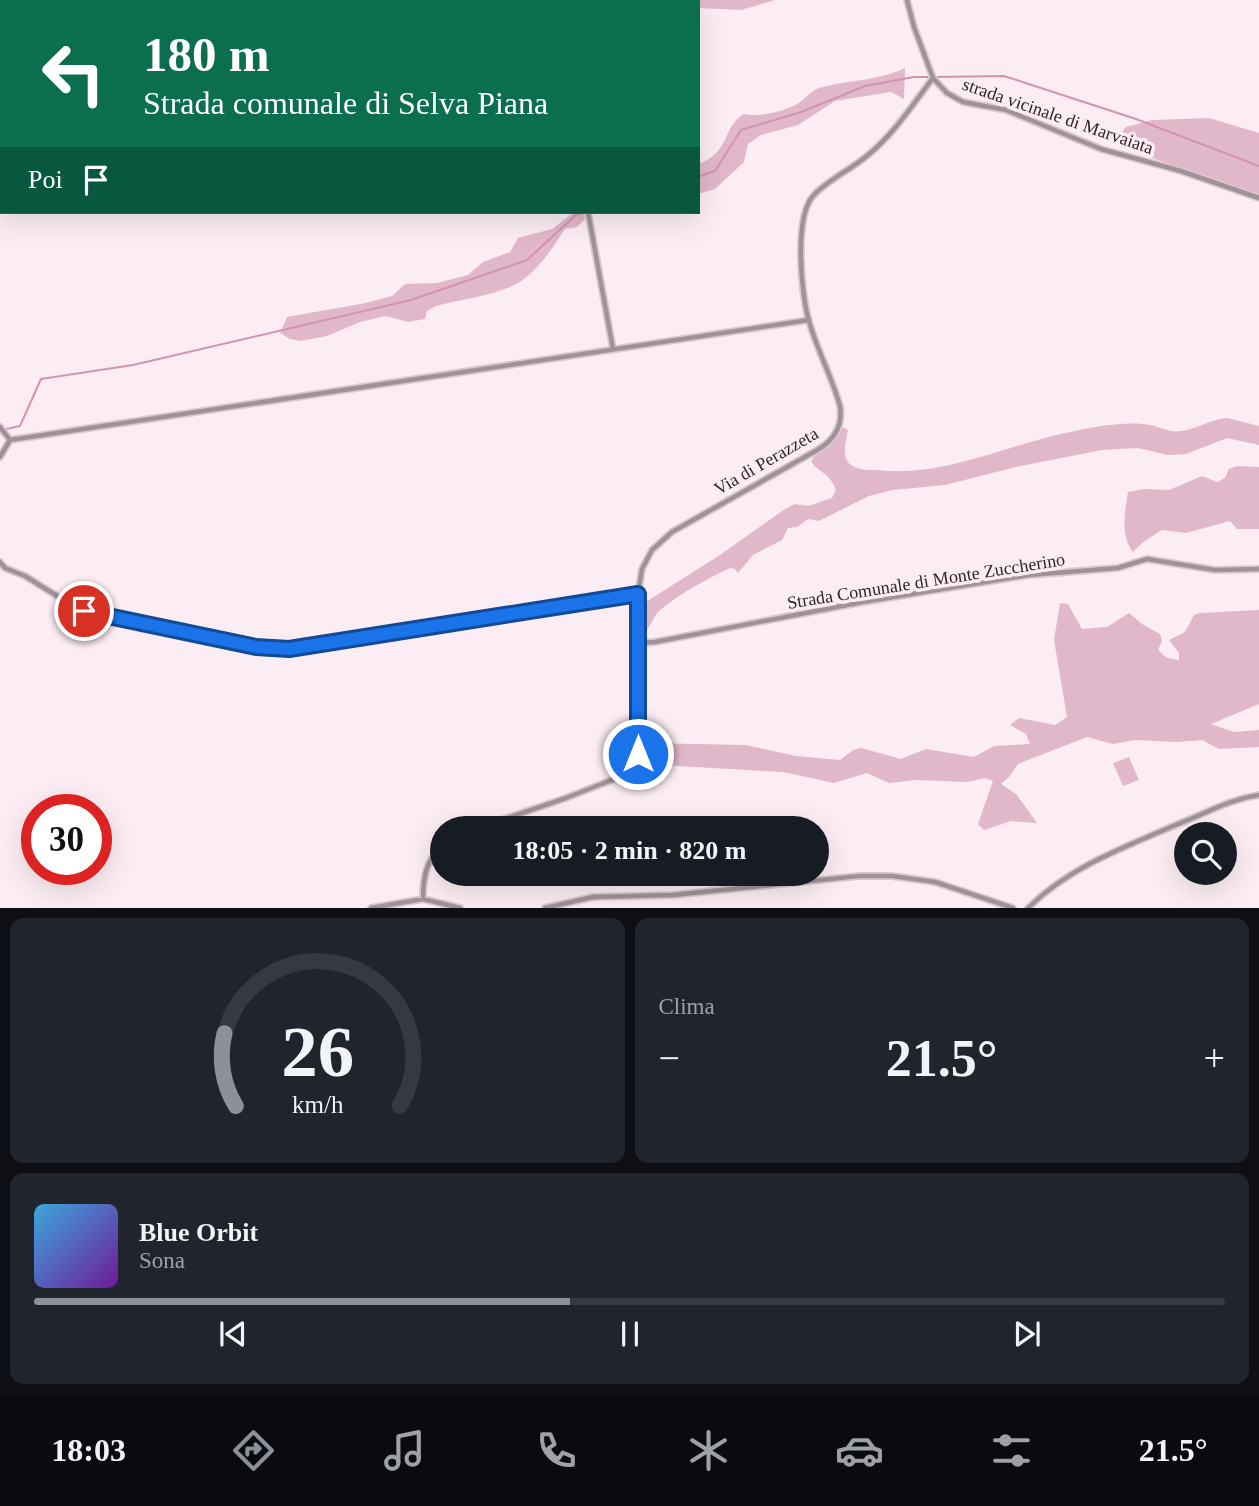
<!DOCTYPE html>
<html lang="it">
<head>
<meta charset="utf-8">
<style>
  :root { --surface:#171b24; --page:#20242c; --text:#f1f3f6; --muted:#9ea1a6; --line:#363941; --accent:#8c9099 }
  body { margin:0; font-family:"Times New Roman",serif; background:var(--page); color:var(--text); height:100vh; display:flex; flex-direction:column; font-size:26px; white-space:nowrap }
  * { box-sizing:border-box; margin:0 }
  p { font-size:23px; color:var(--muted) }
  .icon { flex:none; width:38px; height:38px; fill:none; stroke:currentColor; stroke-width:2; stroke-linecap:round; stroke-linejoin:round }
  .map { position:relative; height:908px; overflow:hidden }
  .panel { display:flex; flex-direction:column; gap:10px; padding:10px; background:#0d0f14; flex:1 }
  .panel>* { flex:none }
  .hud { position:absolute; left:0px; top:0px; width:700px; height:214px; box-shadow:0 7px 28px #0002; background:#0b6e4f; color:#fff; overflow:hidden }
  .controls { position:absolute; left:1174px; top:822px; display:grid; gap:14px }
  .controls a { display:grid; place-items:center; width:63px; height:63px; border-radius:50%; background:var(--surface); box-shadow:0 7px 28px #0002; font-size:35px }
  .speed { position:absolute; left:21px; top:794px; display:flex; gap:14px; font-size:35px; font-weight:700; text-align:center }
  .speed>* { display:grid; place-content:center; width:91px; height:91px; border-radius:50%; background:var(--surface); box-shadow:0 7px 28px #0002; line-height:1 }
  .speed .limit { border:10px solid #d22; background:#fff; color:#111 }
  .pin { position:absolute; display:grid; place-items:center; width:60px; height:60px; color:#fff; margin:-30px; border:4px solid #fff; border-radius:50%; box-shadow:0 2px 7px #0007 }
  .me { position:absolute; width:77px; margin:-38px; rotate:0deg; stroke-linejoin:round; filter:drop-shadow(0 0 5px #0008) }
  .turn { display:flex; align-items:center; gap:24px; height:147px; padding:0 28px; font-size:32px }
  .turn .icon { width:91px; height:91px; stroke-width:2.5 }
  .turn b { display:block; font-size:49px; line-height:60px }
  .then { display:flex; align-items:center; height:66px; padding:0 28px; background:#0003; gap:14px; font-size:26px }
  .big { font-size:52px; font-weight:700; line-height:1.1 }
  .panel .card { flex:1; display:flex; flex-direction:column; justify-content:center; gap:10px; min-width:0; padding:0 24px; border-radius:14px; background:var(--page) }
  .panel .dial { align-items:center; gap:0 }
  .dial svg { height:182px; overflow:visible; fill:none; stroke:var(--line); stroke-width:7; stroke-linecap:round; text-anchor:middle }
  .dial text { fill:var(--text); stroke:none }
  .song { display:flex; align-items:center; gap:21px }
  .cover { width:84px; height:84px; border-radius:10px; background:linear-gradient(135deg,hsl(200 70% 55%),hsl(280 70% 35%)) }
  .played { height:7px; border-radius:4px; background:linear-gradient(90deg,var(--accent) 45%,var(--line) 45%) }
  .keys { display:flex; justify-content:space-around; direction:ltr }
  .heat { display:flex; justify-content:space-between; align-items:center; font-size:38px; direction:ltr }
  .panel .tiles { flex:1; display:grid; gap:10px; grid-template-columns:1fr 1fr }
  .card:last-child { grid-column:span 2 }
  .trip { position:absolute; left:430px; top:816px; width:399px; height:70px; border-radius:35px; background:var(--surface); box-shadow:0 7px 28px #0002; font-weight:700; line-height:70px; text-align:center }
  .tab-bar { display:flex; height:112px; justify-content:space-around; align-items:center; background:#090b0e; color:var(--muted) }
  .tab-bar .icon { width:49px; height:49px }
  .tab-bar .on { color:var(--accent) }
  .tab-bar b { font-size:32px; color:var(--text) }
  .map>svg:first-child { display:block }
  .green { fill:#e1b8ca }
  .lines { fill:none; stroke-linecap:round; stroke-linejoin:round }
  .stream { stroke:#d493b1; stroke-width:2 }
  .minor-casing { stroke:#d7c9cf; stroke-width:8 }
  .minor { stroke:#a09298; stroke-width:4.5 }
  .route-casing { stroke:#114b97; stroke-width:18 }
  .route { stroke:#1a73e8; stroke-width:12 }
  .labels { text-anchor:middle; stroke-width:7; stroke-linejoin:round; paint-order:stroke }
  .street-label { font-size:18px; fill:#31242a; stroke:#fbedf3 }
</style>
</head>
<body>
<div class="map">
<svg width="1259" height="908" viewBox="0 0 1259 908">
  <rect width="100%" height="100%" fill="#fbedf3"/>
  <!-- green -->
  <path class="green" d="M 625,0 L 775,0 L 741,10 L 698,8 L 698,2 L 620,2 Z
    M 905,68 L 904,99 L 891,92 L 835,101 L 798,125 L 761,135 L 748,144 L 744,162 L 715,189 L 698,194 L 698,164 C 731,153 722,126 744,114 C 760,117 782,112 797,104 C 805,100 810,91 819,88 C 848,80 878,81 905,68 Z
    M 1209,118 L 1259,133 L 1259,195 L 1224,185 L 1113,143 L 1126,127 L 1152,120 Z
    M 574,212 L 584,212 L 585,219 L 577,227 L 565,229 C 554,246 541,266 524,279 C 503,295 461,299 436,306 L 427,311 L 425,319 L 408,322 L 386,316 L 360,322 L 327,336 L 301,341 L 290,339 L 280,333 L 287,317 L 366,303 L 392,296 L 405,284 L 437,283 L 468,275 L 483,262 L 510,252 L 518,238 L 552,229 Z
    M 1227,418 L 1259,426 L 1259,445 L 1227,438 L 1186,454 L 1168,455 L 1138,448 L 1102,450 L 1016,467 L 945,485 L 893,490 L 869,496 L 819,521 L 808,519 L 797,527 L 788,528 L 782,540 L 753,555 L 738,573 L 735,569 L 730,568 C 705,580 680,593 659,611 C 652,618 651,627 644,633 L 641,631 L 641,605 L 720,555 L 785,509 L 795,504 L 808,506 L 832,498 L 836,490 C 829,471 819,474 811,461 C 821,447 833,446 843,427 L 848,430 C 846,441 841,458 851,465 C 859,470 868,470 877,470 C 945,478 1010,443 1075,431 C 1098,426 1128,421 1150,425 C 1162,427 1168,433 1181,431 C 1197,429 1211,419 1227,418 Z
    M 1237,466 L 1259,467 L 1259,529 L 1237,529 L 1230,521 L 1186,533 L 1162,530 L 1143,542 L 1133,552 C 1120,536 1125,511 1128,492 L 1144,489 L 1169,490 L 1202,476 L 1217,482 L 1225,478 L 1229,469 Z
    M 1060,603 L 1068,604 L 1082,629 L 1107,627 L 1129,613 L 1142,624 L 1160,634 L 1162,641 L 1158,650 L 1167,658 L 1179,660 L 1179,653 L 1169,640 L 1185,632 L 1194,615 L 1200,613 L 1259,610 L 1259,704 L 1211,724 L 1234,732 L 1259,730 L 1259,747 L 1219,749 L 1202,740 L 1177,742 L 1135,740 L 1113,744 L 1087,737 L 1018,764 L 1009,777 L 1001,784 L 1016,794 L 1037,823 L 1011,821 L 984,830 L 978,824 L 993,781 L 985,778 L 967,782 L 916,780 L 889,783 L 867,773 L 834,783 L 783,772 L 678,766 L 645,762 L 646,743 L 746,745 L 796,756 L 840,760 L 853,750 L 861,748 L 901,759 L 926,749 L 974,757 L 994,746 L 1030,744 L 1026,734 L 1010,725 L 1019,718 L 1055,725 L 1067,717 L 1054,640 Z
    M 1129,757 L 1139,780 L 1123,786 L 1113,763 Z"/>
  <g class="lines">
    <!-- stream -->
    <path class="stream" d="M 936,77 L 1004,76 L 1136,119 L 1259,166
      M 698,177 L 715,171 L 741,130 L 801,112 L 865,86 L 914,77 L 930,77
      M 2,430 L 20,426 L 41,379 L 133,365 L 411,300 L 527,260 L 577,214 L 585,212"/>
    <!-- minor casing -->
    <g class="minor-casing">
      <path id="minor" d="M 74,0 L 80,2
        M 18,2 L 19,0
        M 0,44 L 2,40
        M 933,78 L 947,93 L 963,102 L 1006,110 L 1101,149 L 1181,171 L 1259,198
        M 588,212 L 613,349
        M 0,427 L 10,440 L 0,457
        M 10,440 L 809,320
        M 0,562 L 5,568 L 25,576 L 70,604 L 92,613 L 255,647 L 282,649 L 310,647 L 638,594
        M 638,643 L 655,642 L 863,602 L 1029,575 L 1118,568 L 1147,559 L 1215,570 L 1259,569
        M 478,828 L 566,798 L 622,776 C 633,770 638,761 639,749 L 638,594 L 642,569 L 652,550 L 672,532 L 819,449 C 835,439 843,425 840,406 C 832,377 817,350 809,321 C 801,294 794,218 813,196 C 826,181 852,169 868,155 C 894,134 913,104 933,78 L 914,27 L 907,0
        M 423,899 C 423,877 426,860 443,845
        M 371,908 L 423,899 L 460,908
        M 545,908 L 593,897 L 673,895 L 859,876 L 892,876 L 935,882 L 1013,908
        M 1028,908 C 1071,866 1125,847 1178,824 C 1207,813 1227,800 1259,795"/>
    </g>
    <!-- minor -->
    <use href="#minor" class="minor"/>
  </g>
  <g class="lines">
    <!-- route casing -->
    <g class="route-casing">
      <path id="route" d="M 84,611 L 256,647 L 289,649 L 638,594 L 638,754"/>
    </g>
    <!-- route -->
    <use href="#route" class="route"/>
  </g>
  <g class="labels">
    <!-- street labels -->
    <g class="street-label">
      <text transform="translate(1058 116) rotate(19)" y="6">strada vicinale di Marvaiata</text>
      <text transform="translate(766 461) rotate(-30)" y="6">Via di Perazzeta</text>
      <text transform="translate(926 581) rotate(-9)" y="6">Strada Comunale di Monte Zuccherino</text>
    </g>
  </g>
</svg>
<div class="controls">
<a><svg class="icon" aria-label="search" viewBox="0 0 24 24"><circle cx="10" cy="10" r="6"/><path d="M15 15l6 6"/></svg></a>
</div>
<div class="speed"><div class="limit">30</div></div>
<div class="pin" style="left:84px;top:611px;background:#d93025"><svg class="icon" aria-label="arrive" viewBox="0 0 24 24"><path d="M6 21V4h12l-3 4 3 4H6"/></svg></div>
<svg class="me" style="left:638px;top:754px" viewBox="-20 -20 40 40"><circle r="17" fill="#1a73e8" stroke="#fff" stroke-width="3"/><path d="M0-11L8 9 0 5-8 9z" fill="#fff"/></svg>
<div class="trip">18:05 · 2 min · 820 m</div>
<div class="hud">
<div class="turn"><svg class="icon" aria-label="left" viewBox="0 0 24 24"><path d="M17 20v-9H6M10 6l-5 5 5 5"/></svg><div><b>180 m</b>Strada comunale di Selva Piana</div></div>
<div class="then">Poi<svg class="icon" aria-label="arrive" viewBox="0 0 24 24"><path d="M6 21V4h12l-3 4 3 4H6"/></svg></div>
</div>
</div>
<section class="panel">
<div class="tiles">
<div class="card dial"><svg viewBox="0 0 100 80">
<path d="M14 69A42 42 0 1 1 86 69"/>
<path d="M14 69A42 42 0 0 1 9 37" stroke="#8c9099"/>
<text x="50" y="56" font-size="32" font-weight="700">26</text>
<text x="50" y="72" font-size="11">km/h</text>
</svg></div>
<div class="card"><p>Clima</p>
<div class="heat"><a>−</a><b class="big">21.5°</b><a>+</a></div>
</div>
<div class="card">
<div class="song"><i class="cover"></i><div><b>Blue Orbit</b><p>Sona</p></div></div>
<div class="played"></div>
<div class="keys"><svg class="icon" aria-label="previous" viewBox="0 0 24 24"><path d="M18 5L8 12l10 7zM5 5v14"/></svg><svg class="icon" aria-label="pause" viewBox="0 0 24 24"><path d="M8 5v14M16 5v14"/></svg><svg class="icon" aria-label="next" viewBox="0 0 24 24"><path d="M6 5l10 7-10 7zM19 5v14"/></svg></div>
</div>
</div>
</section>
<nav class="tab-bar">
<b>18:03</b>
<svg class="icon on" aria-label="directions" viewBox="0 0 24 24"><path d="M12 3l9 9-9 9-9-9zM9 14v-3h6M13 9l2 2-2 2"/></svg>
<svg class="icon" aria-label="music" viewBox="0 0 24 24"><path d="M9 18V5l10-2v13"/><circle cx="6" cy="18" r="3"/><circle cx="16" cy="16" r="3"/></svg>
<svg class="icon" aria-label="phone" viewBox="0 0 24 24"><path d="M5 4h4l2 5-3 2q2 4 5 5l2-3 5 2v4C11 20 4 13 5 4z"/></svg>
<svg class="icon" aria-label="climate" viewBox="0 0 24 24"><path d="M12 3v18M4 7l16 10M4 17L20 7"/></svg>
<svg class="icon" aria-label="car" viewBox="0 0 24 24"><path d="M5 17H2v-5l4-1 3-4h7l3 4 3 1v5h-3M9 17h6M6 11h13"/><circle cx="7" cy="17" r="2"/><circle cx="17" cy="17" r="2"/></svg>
<svg class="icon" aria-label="filters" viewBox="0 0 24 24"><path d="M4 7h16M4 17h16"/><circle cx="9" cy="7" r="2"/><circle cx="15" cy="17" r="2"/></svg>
<b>21.5°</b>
</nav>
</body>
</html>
